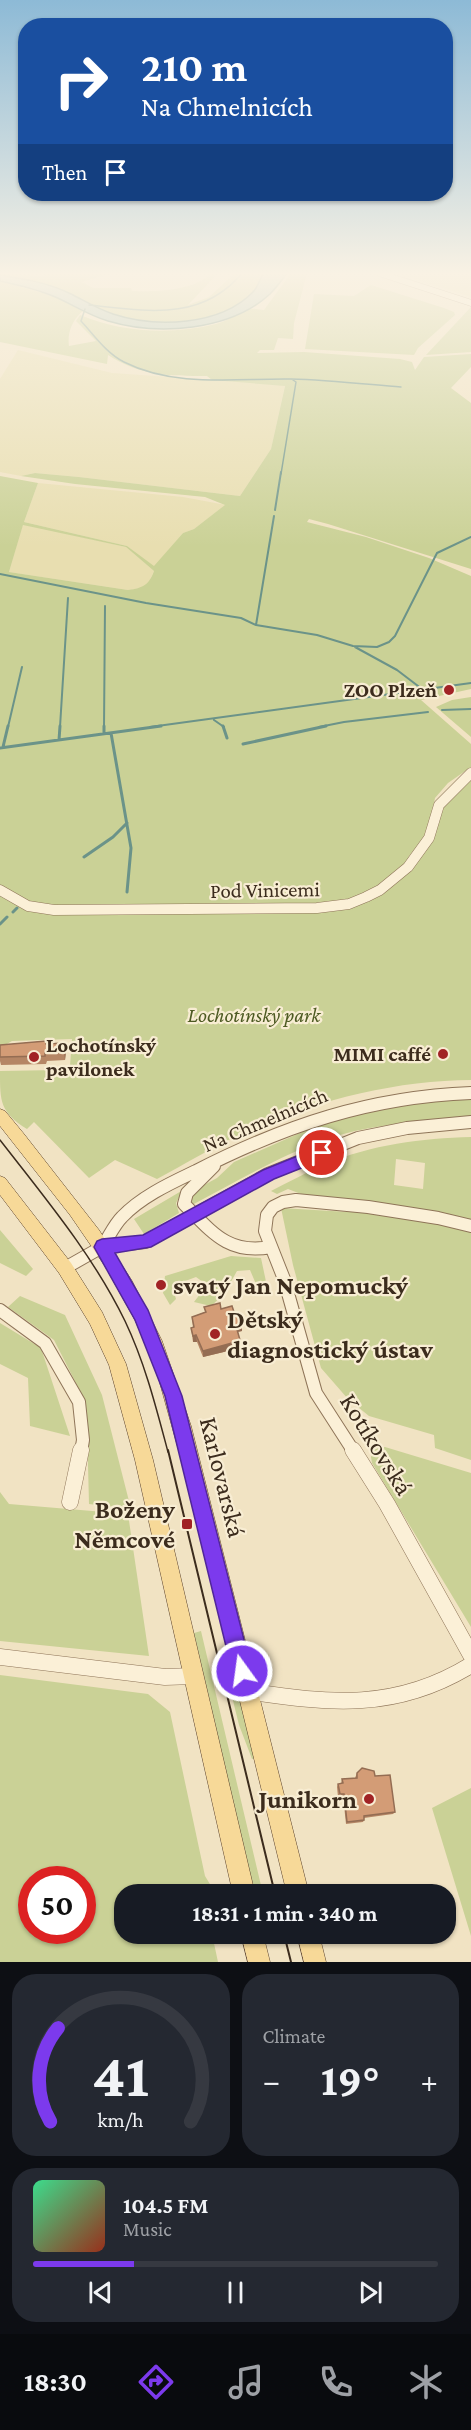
<!DOCTYPE html>
<html lang="en">
<head>
<meta charset="utf-8">
<style>
  :root { --surface:#171b24; --page:#242831; --text:#f1f3f6; --muted:#9ea1a6; --line:#363941; --accent:#7c3aed }
  body { margin:0; font-family:"Crimson Pro",serif; background:var(--page); color:var(--text); height:100vh; display:flex; flex-direction:column; font-size:22px; white-space:nowrap }
  * { box-sizing:border-box; margin:0 }
  p { font-size:20px; color:var(--muted) }
  .icon { flex:none; width:33px; height:33px; fill:none; stroke:currentColor; stroke-width:2; stroke-linecap:round; stroke-linejoin:round }
  .map { position:relative; height:1962px; overflow:hidden }
  .details { display:flex; flex-direction:column; gap:12px; padding:12px; background:#0d0f14; flex:1 }
  .details>* { flex:none }
  .hud { position:absolute; left:18px; top:18px; width:435px; height:183px; border-radius:24px; box-shadow:0 2px 4px #0004; background:#1a4fa0; color:#fff; overflow:hidden }
  .speed { position:absolute; left:18px; top:1866px; display:flex; gap:12px; font-size:30px; font-weight:700; text-align:center }
  .speed>* { display:grid; place-content:center; width:78px; height:78px; border-radius:50%; background:var(--surface); box-shadow:0 2px 4px #0004; line-height:1 }
  .speed .limit { border:9px solid #d22; background:#fff; color:#111 }
  .pin { position:absolute; display:grid; place-items:center; width:51px; height:51px; color:#fff; margin:-26px; border:3px solid #fff; border-radius:50%; box-shadow:0 2px 6px #0007 }
  .me { position:absolute; width:66px; margin:-33px; rotate:346deg; stroke-linejoin:round; filter:drop-shadow(0 0 4px #0008) }
  .turn { display:flex; align-items:center; gap:21px; height:126px; padding:0 24px; font-size:27px }
  .turn .icon { width:78px; height:78px; stroke-width:2.5 }
  .turn b { display:block; font-size:42px; line-height:51px }
  .then { display:flex; align-items:center; height:57px; padding:0 24px; background:#0003; gap:12px; font-size:22px }
  .big { font-size:45px; font-weight:700; line-height:1.1 }
  .details .card { flex:1; display:flex; flex-direction:column; justify-content:center; gap:9px; min-width:0; padding:0 21px; border-radius:24px; background:var(--page) }
  .details .dial { align-items:center; gap:0 }
  .dial svg { height:156px; overflow:visible; fill:none; stroke:var(--line); stroke-width:7; stroke-linecap:round; text-anchor:middle }
  .dial text { fill:var(--text); stroke:none }
  .song { display:flex; align-items:center; gap:18px }
  .cover { width:72px; height:72px; border-radius:9px; background:linear-gradient(135deg,hsl(150 70% 55%),hsl(10 70% 35%)) }
  .played { height:6px; border-radius:3px; background:linear-gradient(90deg,var(--accent) 25%,var(--line) 25%) }
  .keys { display:flex; justify-content:space-around; direction:ltr }
  .heat { display:flex; justify-content:space-between; align-items:center; font-size:33px; direction:ltr }
  .details .tiles { flex:1; display:grid; gap:12px; grid-template-columns:1fr 1fr }
  .card:last-child { grid-column:span 2 }
  .trip { position:absolute; left:114px; top:1884px; width:342px; height:60px; border-radius:24px; background:var(--surface); box-shadow:0 2px 4px #0004; font-weight:700; line-height:60px; text-align:center }
  .menu { display:flex; height:96px; justify-content:space-around; align-items:center; background:#090b0e; color:var(--muted) }
  .menu .icon { width:42px; height:42px }
  .menu .on { color:var(--accent) }
  .menu b { font-size:27px; color:var(--text) }
  .map>svg:first-child { display:block }
  .farmland { fill:#e8deb0 }
  .green { fill:#cad196; fill-rule:evenodd }
  .water { fill:#a6c4bb; stroke:#6b9389; stroke-width:1.5 }
  .lines { fill:none; stroke-linecap:round; stroke-linejoin:round }
  .stream-far2 { stroke:#6b9389; stroke-width:1.5 }
  .stream-far1 { stroke:#6b9389; stroke-width:2 }
  .stream { stroke:#6b9389; stroke-width:3 }
  .minor-far3-casing { stroke:#8e7458; stroke-width:7 }
  .minor-far2-casing { stroke:#8e7458; stroke-width:11 }
  .minor-far1-casing { stroke:#8e7458; stroke-width:14 }
  .minor-casing { stroke:#8e7458; stroke-width:17 }
  .major-casing { stroke:#5b422d; stroke-width:1 }
  .minor-far3 { stroke:#fbf0d7; stroke-width:6 }
  .minor-far2 { stroke:#fbf0d7; stroke-width:10 }
  .minor-far1 { stroke:#fbf0d7; stroke-width:12 }
  .minor { stroke:#fbf0d7; stroke-width:16 }
  .major { fill:#f7d998; fill-rule:evenodd }
  .tram-far1 { stroke:#3c2c1d; stroke-width:1.5 }
  .tram { stroke:#3c2c1d; stroke-width:2 }
  .wall { fill:#b58665 }
  .shaded-wall { fill:#946d53 }
  .building { fill:#d39c76; stroke:#946d53; stroke-width:1.5 }
  .route { fill:#7c3aed; stroke:#51269a; stroke-width:1.5 }
  .poi-dot { fill:#a12325; stroke:#f8edd3; stroke-width:2 }
  .labels { text-anchor:middle; stroke-width:4.5; stroke-linejoin:round; paint-order:stroke }
  .poi-label { font-size:21px; font-weight:bold; fill:#3c2c1d; stroke:#f8edd3; text-anchor:end }
  .street-label { font-size:21px; fill:#3c2c1d; stroke:#f8edd3 }
  .park-label { font-size:21px; font-style:italic; fill:#4d5a22; stroke:#f8edd3 }
  .near-poi-label { font-size:26px; font-weight:bold; fill:#3c2c1d; stroke:#f8edd3; text-anchor:start }
  .near-street-label { font-size:26px; fill:#3c2c1d; stroke:#f8edd3 }
</style>
</head>
<body>
<div class="map">
<svg width="471" height="1962" viewBox="0 0 471 1962">
  <rect width="100%" height="100%" fill="#f1e3c3"/>
  <!-- farmland -->
  <path class="farmland" d="M 396,273 L 471,273 L 471,297 Z
    M 18,350 L 112,373 L 285,385 L 271,449 L 240,496 L 79,477 L 35,473 L 21,476 L 0,472 L 0,379 Z
    M 38,483 L 183,497 L 226,505 L 194,529 L 183,533 L 154,567 L 127,546 L 24,522 Z
    M 23,524 L 126,547 L 154,571 L 148,584 L 141,588 L 128,590 L 9,572 Z"/>
  <!-- green -->
  <path class="green" d="M 0,273 C 10,273 40,277 46,275 L 43,273 L 112,273 L 82,282 L 93,288 L 131,288 L 132,291 C 155,292 195,291 211,273 L 218,273 L 188,305 L 209,297 L 235,273 L 264,273 C 259,279 259,286 253,292 C 220,326 156,328 113,314 C 98,309 85,301 71,294 C 49,283 25,279 0,275 Z
    M 291,273 L 307,273 L 294,323 L 293,339 L 278,338 L 274,350 L 260,350 L 257,353 L 304,352 L 400,359 L 412,362 L 415,370 L 424,357 L 471,354 L 471,367 L 451,388 L 471,403 L 471,569 L 328,524 L 309,519 L 307,522 L 366,537 L 429,558 L 471,576 L 471,689 L 421,700 L 471,744 L 471,767 L 448,783 L 435,798 L 428,834 L 409,856 L 407,863 L 429,838 L 439,805 L 471,773 L 471,1080 C 396,1080 309,1102 241,1134 C 213,1147 185,1164 157,1179 L 115,1160 L 89,1178 L 34,1122 L 27,1129 C 0,1112 0,1102 0,1071 L 58,1070 L 70,1066 L 72,1039 L 12,1041 L 0,1048 L 0,476 L 38,483 L 24,522 L 127,546 L 154,566 L 183,533 L 194,529 L 225,505 L 205,497 L 75,484 L 21,476 L 35,473 L 79,477 L 240,496 L 271,449 L 285,386 L 212,380 L 207,376 C 169,376 141,376 108,355 L 107,364 L 0,342 L 0,281 L 53,296 L 83,311 C 72,320 67,333 69,346 L 96,341 L 76,321 L 80,315 C 124,333 171,335 216,324 C 228,321 241,311 250,309 C 254,308 260,310 264,310 ZM 23,525 L 126,547 L 154,571 C 149,585 143,588 128,590 L 9,572 Z
    M 371,285 L 444,308 L 454,312 L 455,315 L 418,348 L 414,355 L 305,349 L 314,294 L 354,296 Z
    M 471,307 L 471,352 L 426,355 Z
    M 471,697 L 471,737 L 436,707 L 452,700 Z
    M 471,1098 L 471,1118 C 438,1119 403,1122 370,1128 C 306,1139 248,1176 192,1205 L 191,1201 L 195,1190 L 217,1178 L 234,1162 L 318,1125 L 403,1104 Z
    M 471,1137 L 471,1460 L 435,1448 L 434,1435 L 369,1416 L 348,1399 L 321,1368 L 293,1265 L 281,1208 L 348,1212 L 288,1189 L 277,1194 L 271,1191 C 289,1182 307,1172 325,1164 C 371,1145 422,1138 471,1137 ZM 396,1159 L 425,1163 L 423,1189 L 394,1185 Z
    M 183,1190 L 176,1203 L 179,1213 L 144,1234 L 134,1219 Z
    M 0,1230 L 33,1269 L 26,1276 L 0,1263 Z
    M 231,1256 L 261,1258 L 268,1291 L 259,1291 L 250,1270 L 237,1271 L 224,1294 L 211,1306 L 194,1302 L 207,1285 L 196,1277 L 172,1286 L 176,1299 L 170,1305 L 163,1293 L 165,1276 Z
    M 20,1296 L 65,1315 L 102,1395 L 131,1509 L 89,1504 L 87,1426 L 83,1397 L 54,1340 L 8,1307 Z
    M 0,1323 L 41,1348 L 70,1436 L 30,1426 L 28,1378 L 0,1364 Z
    M 385,1447 L 471,1473 L 471,1627 L 372,1463 L 371,1457 L 375,1449 Z
    M 0,1492 L 9,1504 L 128,1514 L 149,1656 L 0,1641 Z
    M 201,1631 L 263,1894 L 254,1894 L 194,1633 Z
    M 232,1662 L 256,1758 L 252,1759 L 239,1725 L 224,1664 Z
    M 0,1675 L 148,1694 L 170,1712 L 205,1876 L 216,1894 L 124,1894 L 124,1934 L 212,1934 L 218,1962 L 0,1962 ZM 32,1880 L 82,1880 L 82,1930 L 32,1930 Z
    M 471,1788 L 471,1936 L 432,1808 Z"/>
  <!-- water -->
  <path class="water" d="M 264,273 L 287,273 C 282,280 276,288 270,294 C 230,331 158,336 108,321 C 88,315 72,304 53,296 C 36,289 18,285 0,281 L 0,275 C 25,279 49,283 71,294 C 85,301 98,309 113,314 C 156,328 220,326 253,292 C 259,286 259,279 264,273 Z"/>
  <g class="lines">
    <!-- stream-far2 -->
    <path class="stream-far2" d="M 89,305 C 146,311 202,322 242,273
      M 85,309 L 81,321 C 94,335 106,353 124,362 C 175,388 237,378 291,379 C 328,380 364,384 401,387
      M 281,474 L 296,382 L 293,380"/>
    <!-- stream-far1 -->
    <path class="stream-far1" d="M 275,510 L 281,472
      M 0,574 L 146,603 L 241,618 L 256,625 L 317,635 L 353,646 L 377,647 L 389,642 L 395,636 L 437,553 L 471,537
      M 256,625 L 274,516
      M 355,647 L 397,670 L 422,689
      M 442,710 L 471,709
      M 214,720 L 224,727
      M 8,727 L 22,667
      M 60,727 L 68,598
      M 104,727 L 105,606
      M 150,727 L 471,683
      M 319,727 L 344,722 L 428,712"/>
    <!-- stream -->
    <path class="stream" d="M 223,726 L 227,738
      M 104,733 L 104,726
      M 111,733 L 131,848 L 127,892
      M 59,740 L 60,726
      M 243,744 L 326,726
      M 3,747 L 8,726
      M 0,748 L 161,726
      M 84,857 L 113,837 L 127,823
      M 13,912 L 17,908
      M 0,924 L 7,917"/>
    <!-- minor-far3 casing -->
    <g class="minor-far3-casing">
      <path id="minor-far3" d="M 379,273 L 471,303"/>
    </g>
    <!-- minor-far2 casing -->
    <g class="minor-far2-casing">
      <path id="minor-far2" d="M 0,890 L 28,906 L 54,910 L 317,908 L 349,904 L 366,897 L 380,890 L 408,867 L 429,838 L 439,805 L 471,773"/>
    </g>
    <!-- minor-far1 casing -->
    <g class="minor-far1-casing">
      <path id="minor-far1" d="M 214,1166 L 187,1193 L 184,1204 C 212,1232 228,1255 271,1247
        M 102,1247 C 109,1237 114,1225 122,1217 C 142,1196 171,1183 196,1171 C 286,1125 370,1097 471,1093
        M 65,1268 L 102,1247 L 145,1242 L 268,1174 L 358,1138 L 407,1128 L 471,1122
        M 0,1310 L 45,1343 L 79,1402 L 83,1440 L 81,1452
        M 354,1452 L 316,1393 L 284,1279 L 265,1231 L 267,1215 L 273,1207 L 283,1202 L 296,1200 L 368,1207 L 438,1218 L 471,1226"/>
    </g>
    <!-- minor casing -->
    <g class="minor-casing">
      <path id="minor" d="M 353,1450 L 387,1504 L 471,1655
        M 70,1502 L 81,1450
        M 0,1657 L 165,1677 L 194,1676
        M 247,1691 C 330,1704 396,1711 471,1665"/>
    </g>
    <!-- major casing -->
    <g class="major-casing">
      <path id="major" d="M 0,1109 L 5,1111 L 24,1134 L 99,1230 L 132,1281 L 162,1341 L 191,1426 L 309,1894 L 287,1894 L 180,1455 L 156,1369 L 135,1320 L 105,1266 L 70,1215 L 0,1126 Z
        M 0,1176 L 5,1178 L 71,1263 L 102,1312 L 126,1364 L 153,1460 L 255,1894 L 233,1894 L 135,1460 L 109,1365 L 90,1324 L 59,1273 L 0,1195 Z
        M 241,1934 L 263,1934 L 270,1962 L 248,1962 Z
        M 297,1934 L 319,1934 L 326,1962 L 304,1962 Z"/>
    </g>
    <!-- minor-far3 -->
    <use href="#minor-far3" class="minor-far3"/>
    <!-- minor-far2 -->
    <use href="#minor-far2" class="minor-far2"/>
    <!-- minor-far1 -->
    <use href="#minor-far1" class="minor-far1"/>
    <!-- minor -->
    <use href="#minor" class="minor"/>
    <!-- major -->
    <use href="#major" class="major"/>
    <!-- tram-far1 -->
    <path class="tram-far1" d="M 0,1140 C 45,1198 93,1255 125,1321 C 145,1363 156,1407 168,1452"/>
    <!-- tram -->
    <path class="tram" d="M 168,1450 L 275,1894
      M 284,1934 L 291,1962"/>
  </g>
  <!-- wall -->
  <path class="wall" d="M 46,1041 L 46,1044 L 66,1051 L 65,1060 L 47,1061 L 46,1064 L 1,1065 L 0,1061 L 0,1045 Z
    M 204,1307 L 221,1309 L 235,1315 L 242,1331 L 238,1332 L 240,1347 L 232,1350 L 203,1357 L 197,1342 L 193,1342 L 191,1328 L 193,1327 L 192,1317 L 205,1312 Z
    M 357,1773 L 375,1776 L 395,1812 L 393,1814 L 364,1818 L 364,1820 L 363,1822 L 346,1824 L 343,1796 L 338,1797 L 337,1787 L 338,1784 L 341,1784 L 342,1779 L 355,1778 Z"/>
  <!-- shaded-wall -->
  <path class="shaded-wall" d="M 64,1043 L 66,1051 L 65,1060 L 64,1052 Z
    M 242,1324 L 242,1331 L 236,1332 L 236,1326 Z
    M 196,1335 L 197,1342 L 193,1342 L 193,1336 Z
    M 240,1340 L 240,1347 L 232,1350 L 203,1357 L 203,1351 Z"/>
  <!-- building -->
  <path class="building" d="M 46,1041 L 46,1044 L 64,1043 L 64,1052 L 45,1053 L 45,1056 L 0,1057 L 0,1045 Z
    M 220,1303 L 221,1309 L 232,1306 L 235,1315 L 240,1318 L 242,1324 L 236,1326 L 240,1340 L 232,1343 L 203,1351 L 196,1335 L 193,1336 L 191,1328 L 194,1327 L 192,1317 L 206,1312 L 204,1307 Z
    M 362,1768 L 374,1771 L 375,1776 L 390,1775 L 395,1812 L 364,1816 L 364,1820 L 347,1822 L 344,1794 L 340,1794 L 338,1784 L 343,1783 L 342,1779 L 357,1778 L 357,1773 Z"/>
  <!-- sky -->
  <linearGradient id="sky" x2="0" y2="1"><stop stop-color="#8dbad6"/><stop offset="0.5" stop-color="#f9f2e4"/><stop offset="1" stop-color="#f9f2e4" stop-opacity="0"/></linearGradient>
  <rect width="471" height="547" fill="url(#sky)"/>
  <!-- route -->
  <path class="route" d="M 322,1146 L 327,1148 L 330,1153 L 327,1158 L 274,1179 L 151,1247 L 115,1253 L 148,1310 L 182,1396 L 252,1671 L 249,1679 L 242,1681 L 235,1679 L 232,1671 L 165,1396 L 135,1320 L 94,1247 L 97,1241 L 102,1239 L 143,1235 L 263,1170 Z"/>
  <!-- markers -->
  <g class="poi-dot">
    <circle cx="449" cy="690" r="6"/>
    <circle cx="443" cy="1054" r="6"/>
    <circle cx="34" cy="1057" r="6"/>
    <circle cx="161" cy="1285" r="6"/>
    <circle cx="215" cy="1334" r="6"/>
    <rect x="181" y="1518" width="12" height="12" rx="3"/>
    <circle cx="369" cy="1799" r="6"/>
  </g>
  <g class="labels">
    <!-- poi labels -->
    <g class="poi-label">
      <text x="437" y="697">ZOO Plzeň</text>
      <text x="46" y="1052" text-anchor="start">Lochotínský<tspan x="46" dy="24">pavilonek</tspan></text>
      <text x="431" y="1061">MIMI caffé</text>
    </g>
    <!-- street labels -->
    <g class="street-label">
      <text transform="translate(265 890) rotate(-1)" y="7">Pod Vinicemi</text>
      <text transform="translate(265 1120) rotate(-23)" y="7">Na Chmelnicích</text>
    </g>
    <!-- park labels -->
    <g class="park-label">
      <text x="254" y="1022">Lochotínský park</text>
    </g>
    <!-- near-poi labels -->
    <g class="near-poi-label">
      <text x="173" y="1294">svatý Jan Nepomucký</text>
      <text x="227" y="1328">Dětský<tspan x="227" dy="30">diagnostický ústav</tspan></text>
      <text x="175" y="1518" text-anchor="end">Boženy<tspan x="175" dy="30">Němcové</tspan></text>
      <text x="357" y="1808" text-anchor="end">Junikorn</text>
    </g>
    <!-- near-street labels -->
    <g class="near-street-label">
      <text transform="translate(377 1444) rotate(58)" y="9">Kotíkovská</text>
      <text transform="translate(223 1477) rotate(76)" y="9">Karlovarská</text>
    </g>
  </g>
</svg>
<div class="speed"><div class="limit">50</div></div>
<div class="pin" style="left:322px;top:1153px;background:#d93025"><svg class="icon" aria-label="arrive" viewBox="0 0 24 24"><path d="M6 21V4h12l-3 4 3 4H6"/></svg></div>
<svg class="me" style="left:242px;top:1671px" viewBox="-20 -20 40 40"><circle r="17" fill="#7c3aed" stroke="#fff" stroke-width="3"/><path d="M0-11L8 9 0 5-8 9z" fill="#fff"/></svg>
<div class="trip">18:31 · 1 min · 340 m</div>
<div class="hud">
<div class="turn"><svg class="icon" aria-label="right" viewBox="0 0 24 24"><path d="M7 20v-9h11M14 6l5 5-5 5"/></svg><div><b>210 m</b>Na Chmelnicích</div></div>
<div class="then">Then<svg class="icon" aria-label="arrive" viewBox="0 0 24 24"><path d="M6 21V4h12l-3 4 3 4H6"/></svg></div>
</div>
</div>
<section class="details">
<div class="tiles">
<div class="card dial"><svg viewBox="0 0 100 80">
<path d="M14 69A42 42 0 1 1 86 69"/>
<path d="M14 69A42 42 0 0 1 18 21" stroke="#7c3aed"/>
<text x="50" y="56" font-size="32" font-weight="700">41</text>
<text x="50" y="72" font-size="11">km/h</text>
</svg></div>
<div class="card"><p>Climate</p>
<div class="heat"><a>−</a><b class="big">19°</b><a>+</a></div>
</div>
<div class="card">
<div class="song"><i class="cover"></i><div><b>104.5 FM</b><p>Music</p></div></div>
<div class="played"></div>
<div class="keys"><svg class="icon" aria-label="previous" viewBox="0 0 24 24"><path d="M18 5L8 12l10 7zM5 5v14"/></svg><svg class="icon" aria-label="pause" viewBox="0 0 24 24"><path d="M8 5v14M16 5v14"/></svg><svg class="icon" aria-label="next" viewBox="0 0 24 24"><path d="M6 5l10 7-10 7zM19 5v14"/></svg></div>
</div>
</div>
</section>
<nav class="menu">
<b>18:30</b>
<svg class="icon on" aria-label="directions" viewBox="0 0 24 24"><path d="M12 3l9 9-9 9-9-9zM9 14v-3h6M13 9l2 2-2 2"/></svg>
<svg class="icon" aria-label="music" viewBox="0 0 24 24"><path d="M9 18V5l10-2v13"/><circle cx="6" cy="18" r="3"/><circle cx="16" cy="16" r="3"/></svg>
<svg class="icon" aria-label="phone" viewBox="0 0 24 24"><path d="M5 4h4l2 5-3 2q2 4 5 5l2-3 5 2v4C11 20 4 13 5 4z"/></svg>
<svg class="icon" aria-label="climate" viewBox="0 0 24 24"><path d="M12 3v18M4 7l16 10M4 17L20 7"/></svg>
</nav>
</body>
</html>
